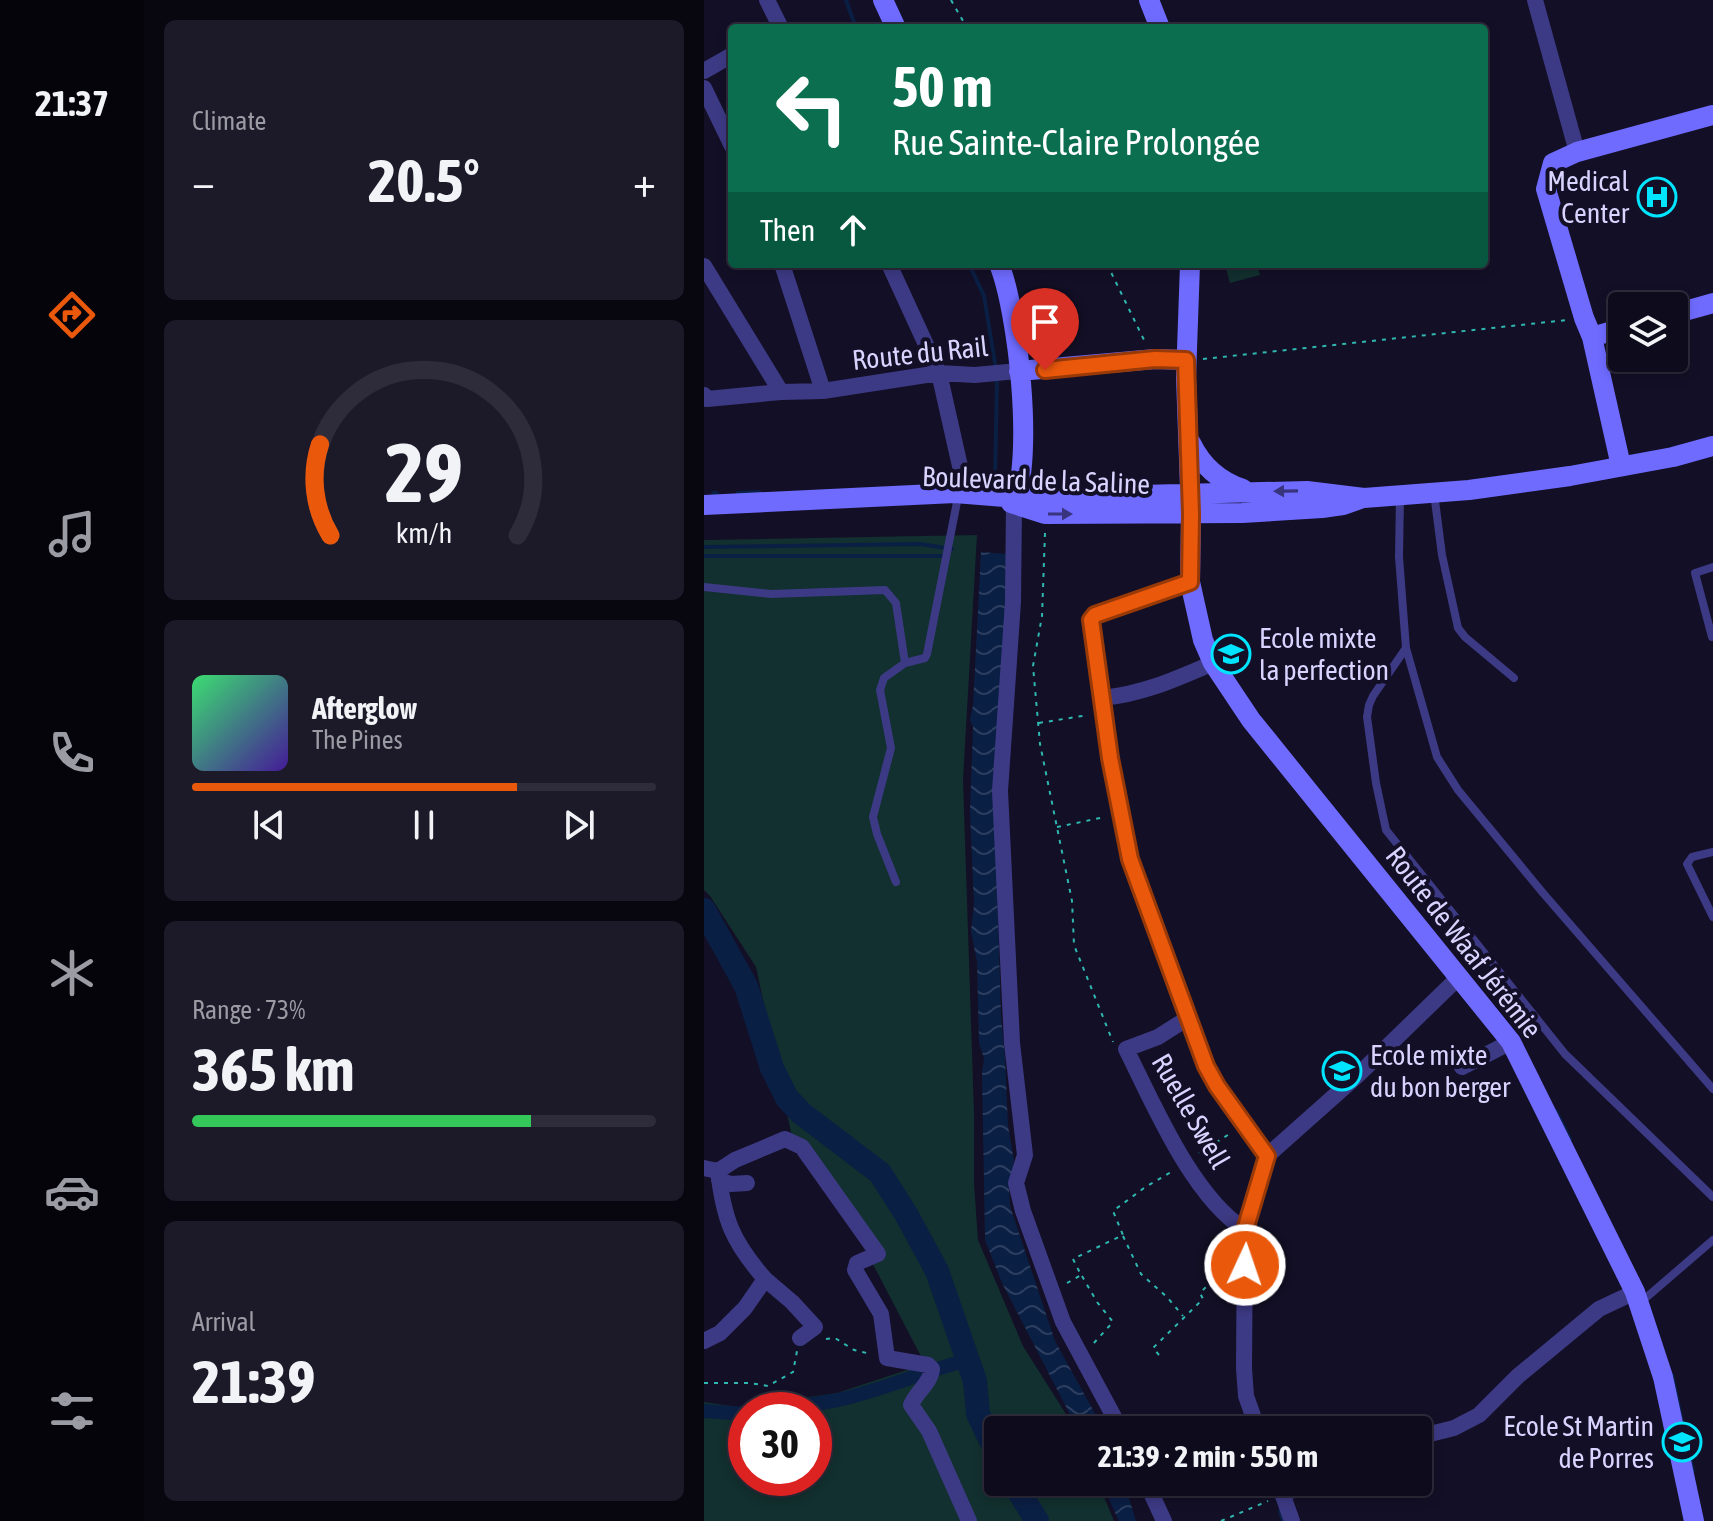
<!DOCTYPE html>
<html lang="en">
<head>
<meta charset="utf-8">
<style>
  :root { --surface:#0e0b1c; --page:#1c1929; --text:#f1f3f6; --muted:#9b9ba3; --line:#2e2b3b; --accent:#ea580c }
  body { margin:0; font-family:"Asap Condensed",sans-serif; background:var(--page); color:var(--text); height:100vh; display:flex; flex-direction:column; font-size:30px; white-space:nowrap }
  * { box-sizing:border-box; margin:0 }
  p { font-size:26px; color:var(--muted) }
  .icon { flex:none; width:44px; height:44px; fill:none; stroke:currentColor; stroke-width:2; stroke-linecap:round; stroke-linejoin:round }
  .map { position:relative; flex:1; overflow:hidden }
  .sheet { display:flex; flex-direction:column; gap:20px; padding:20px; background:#08060f; width:560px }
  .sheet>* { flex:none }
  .guide { position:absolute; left:24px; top:24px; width:760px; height:244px; border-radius:8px; box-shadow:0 4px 12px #0003,0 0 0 2px var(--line); background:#0b6e4f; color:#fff; overflow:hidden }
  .tools { position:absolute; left:904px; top:292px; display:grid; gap:16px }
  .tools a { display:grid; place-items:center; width:80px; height:80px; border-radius:8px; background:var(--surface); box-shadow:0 4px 12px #0003,0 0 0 2px var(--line); font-size:40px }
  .speed { position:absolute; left:24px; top:1392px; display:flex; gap:16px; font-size:40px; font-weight:700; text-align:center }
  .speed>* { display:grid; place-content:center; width:104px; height:104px; border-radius:50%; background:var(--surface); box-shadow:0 4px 12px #0003,0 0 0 2px var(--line); line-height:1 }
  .speed .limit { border:12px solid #d22; background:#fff; color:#111 }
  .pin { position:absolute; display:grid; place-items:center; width:68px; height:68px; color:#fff; margin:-82px -34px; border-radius:50% 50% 50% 0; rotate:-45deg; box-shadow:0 0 8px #0007 }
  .pin .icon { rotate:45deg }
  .me { position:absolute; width:88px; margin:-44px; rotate:3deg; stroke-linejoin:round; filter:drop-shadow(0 0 6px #0008) }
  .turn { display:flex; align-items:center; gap:28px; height:168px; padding:0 32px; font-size:36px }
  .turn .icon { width:104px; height:104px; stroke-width:2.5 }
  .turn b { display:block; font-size:56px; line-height:68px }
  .then { display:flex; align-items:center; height:76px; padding:0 32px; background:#0003; gap:16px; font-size:30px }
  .big { font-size:60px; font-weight:700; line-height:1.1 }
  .sheet .tile { flex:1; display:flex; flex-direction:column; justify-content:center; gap:12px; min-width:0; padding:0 28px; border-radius:12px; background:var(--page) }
  .sheet .dial { align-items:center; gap:0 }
  .dial svg { height:208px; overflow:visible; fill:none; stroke:var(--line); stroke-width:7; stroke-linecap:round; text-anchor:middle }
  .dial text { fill:var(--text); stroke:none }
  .song { display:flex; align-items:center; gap:24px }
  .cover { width:96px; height:96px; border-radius:12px; background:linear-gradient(135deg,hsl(140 70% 55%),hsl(260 70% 35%)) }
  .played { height:8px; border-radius:4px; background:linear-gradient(90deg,var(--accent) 70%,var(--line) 70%) }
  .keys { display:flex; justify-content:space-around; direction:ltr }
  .heat { display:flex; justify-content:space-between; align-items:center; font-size:44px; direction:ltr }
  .charge { height:12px; border-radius:6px; background:linear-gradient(90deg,#34c759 73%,var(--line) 0) }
  .trip { position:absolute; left:280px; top:1416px; width:448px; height:80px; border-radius:8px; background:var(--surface); box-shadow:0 4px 12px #0003,0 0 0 2px var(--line); font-weight:700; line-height:80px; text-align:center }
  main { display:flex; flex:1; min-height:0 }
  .menu { display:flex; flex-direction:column; width:144px; justify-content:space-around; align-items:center; background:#06040b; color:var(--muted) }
  .menu .icon { width:56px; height:56px }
  .menu .current { color:var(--accent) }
  .menu b { font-size:36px; color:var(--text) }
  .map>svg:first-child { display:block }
  .grass { fill:#12302f; fill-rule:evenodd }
  .water { fill:url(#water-waves) }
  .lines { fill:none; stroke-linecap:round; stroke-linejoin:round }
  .stream { stroke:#0a1f44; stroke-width:4 }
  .canal { stroke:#0a1f44; stroke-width:14 }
  .river { stroke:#0a1f44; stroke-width:24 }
  .path { stroke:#2fb8b0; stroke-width:2; stroke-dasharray:4 6; stroke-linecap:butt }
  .lane { stroke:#3d3a85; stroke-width:8 }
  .street { stroke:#3d3a85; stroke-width:16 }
  .secondary { stroke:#6f6bff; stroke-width:20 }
  .oneway { fill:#38347d }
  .route-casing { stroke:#983908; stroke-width:20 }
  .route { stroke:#ea580c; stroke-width:14 }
  .labels { text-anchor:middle; stroke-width:8; stroke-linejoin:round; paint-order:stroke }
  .poi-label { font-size:28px; fill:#d9d4ff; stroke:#130f26; text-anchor:end }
  .street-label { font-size:28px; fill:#d9d4ff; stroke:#130f26 }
</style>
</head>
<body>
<main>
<nav class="menu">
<b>21:37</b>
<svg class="icon current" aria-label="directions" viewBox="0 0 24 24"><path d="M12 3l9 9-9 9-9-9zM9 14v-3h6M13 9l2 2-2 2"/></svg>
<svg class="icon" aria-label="music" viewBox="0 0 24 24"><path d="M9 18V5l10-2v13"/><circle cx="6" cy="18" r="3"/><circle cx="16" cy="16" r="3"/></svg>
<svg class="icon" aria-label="phone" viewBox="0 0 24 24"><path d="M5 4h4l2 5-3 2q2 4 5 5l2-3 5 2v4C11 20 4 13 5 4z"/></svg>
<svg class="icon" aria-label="climate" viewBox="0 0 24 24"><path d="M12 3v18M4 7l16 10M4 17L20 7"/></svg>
<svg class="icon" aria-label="car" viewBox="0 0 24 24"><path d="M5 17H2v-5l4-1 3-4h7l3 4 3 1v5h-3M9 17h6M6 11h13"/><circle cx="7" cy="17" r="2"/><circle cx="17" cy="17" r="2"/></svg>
<svg class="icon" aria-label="filters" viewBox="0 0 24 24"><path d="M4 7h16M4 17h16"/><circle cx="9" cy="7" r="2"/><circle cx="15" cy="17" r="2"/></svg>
</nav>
<section class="sheet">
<div class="tile"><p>Climate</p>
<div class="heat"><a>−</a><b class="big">20.5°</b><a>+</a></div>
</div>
<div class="tile dial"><svg viewBox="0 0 100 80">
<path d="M14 69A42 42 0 1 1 86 69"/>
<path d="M14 69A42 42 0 0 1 10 34" stroke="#ea580c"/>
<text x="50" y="56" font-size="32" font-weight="700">29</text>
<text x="50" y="72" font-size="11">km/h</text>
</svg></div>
<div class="tile">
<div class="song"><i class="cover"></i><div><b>Afterglow</b><p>The Pines</p></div></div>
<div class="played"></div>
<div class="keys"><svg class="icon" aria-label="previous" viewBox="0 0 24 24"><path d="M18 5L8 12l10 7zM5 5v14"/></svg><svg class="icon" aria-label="pause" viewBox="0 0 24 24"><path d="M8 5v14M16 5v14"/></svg><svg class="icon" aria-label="next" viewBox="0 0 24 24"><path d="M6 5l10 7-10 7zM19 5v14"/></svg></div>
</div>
<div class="tile"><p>Range · 73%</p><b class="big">365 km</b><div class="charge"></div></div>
<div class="tile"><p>Arrival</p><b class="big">21:39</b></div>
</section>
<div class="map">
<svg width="1009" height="1521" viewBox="0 0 1009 1521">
  <defs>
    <pattern id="water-waves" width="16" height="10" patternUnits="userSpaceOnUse" patternTransform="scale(2)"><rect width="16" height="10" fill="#0a1f44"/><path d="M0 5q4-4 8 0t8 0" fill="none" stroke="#2d3f60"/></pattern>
  </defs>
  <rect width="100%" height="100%" fill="#130f26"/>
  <!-- grass -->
  <path class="grass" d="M 521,264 L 553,264 L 556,275 L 526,283 Z
    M 273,535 L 259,780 L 270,1113 L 270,1184 L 274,1240 L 319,1346 L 372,1430 L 294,1430 L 294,1482 L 394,1482 L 410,1521 L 0,1521 L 0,1402 L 34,1407 L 133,1393 L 221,1364 L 160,1247 L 88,1137 L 52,967 L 6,896 L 0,890 L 0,540 ZM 42,1410 L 110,1410 L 110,1478 L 42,1478 Z"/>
  <!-- water -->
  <path class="water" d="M 277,552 L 304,554 L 291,820 L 297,1016 L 301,1058 L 304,1126 L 310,1161 L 305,1189 L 306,1206 L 351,1341 L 400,1430 L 374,1430 L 298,1283 L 281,1240 L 278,1072 L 280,1058 L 275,1043 L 273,962 L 267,931 L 270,905 L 266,811 L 269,727 L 266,720 L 269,706 Z
    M 397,1482 L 420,1482 L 432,1521 L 415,1521 Z"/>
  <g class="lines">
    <!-- stream -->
    <path class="stream" d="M 142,0 L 152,28
      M 265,264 L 280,296 L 292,369
      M 264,474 L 290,476
      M 291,482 L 293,378
      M 234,487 L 245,475
      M 9,493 L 13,493
      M 34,493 L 55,492
      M 0,547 L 216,544 L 248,549
      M 0,556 L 242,556
      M 852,1111 L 866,1139
      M 968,1375 L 989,1471
      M 576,1511 L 579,1521"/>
    <!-- canal -->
    <path class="canal" d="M 66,1410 C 89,1407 112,1404 134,1400 C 179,1390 220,1371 264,1360
      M 0,1411 L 42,1414"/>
    <!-- river -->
    <path class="river" d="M 0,910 L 42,986 L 68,1068 L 83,1098 L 97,1113 L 176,1173 L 202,1214 L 233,1271 L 271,1381 L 274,1414 L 294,1455
      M 309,1482 L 333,1521"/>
    <!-- path -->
    <path class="path" d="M 247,0 L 263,28
      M 403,264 L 441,342
      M 499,359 L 863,320
      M 341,533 L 338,616 L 329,666 L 336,744 L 368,901 L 370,945 L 409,1042
      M 335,723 L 384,715
      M 353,827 L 401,817
      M 495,1153 L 527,1133
      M 419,1236 L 437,1274 L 463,1297 L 479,1316
      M 378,1276 L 393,1302 L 409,1322 L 389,1344
      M 363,1283 L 377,1275 L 369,1259 L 419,1235 L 409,1211 L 440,1188 L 467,1172
      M 122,1339 L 131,1338 L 150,1350 L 167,1354
      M 455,1355 L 449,1348 L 499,1299 L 496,1293 L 505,1284 L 525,1271
      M 0,1383 L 46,1383 L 64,1386 L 89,1372 L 93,1351
      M 517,1521 L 564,1501"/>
    <!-- lane -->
    <path class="lane" d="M 730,493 L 738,555 L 754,628 L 761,637 L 810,678
      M 696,496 L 695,557 L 702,648 L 669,696 L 665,705 L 663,717 L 672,783 L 682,830 L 861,1054 L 1009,1197
      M 0,587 L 67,594 L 181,590 L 192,603 L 201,663 L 180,678 L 176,690 L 187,748 L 169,817 L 173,834 L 192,882
      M 1008,637 L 991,573 L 1009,567
      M 702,648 L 733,757 L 754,790 L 839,893 L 1009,1089
      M 201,663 L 221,658 L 223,654 L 253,502
      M 1009,852 L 988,857 L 983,864 L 1009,917
      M 937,1302 L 1009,1240"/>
    <!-- street -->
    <path class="street" d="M 63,0 L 77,28
      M 831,0 L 873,152
      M 0,71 L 28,55
      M 0,88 L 28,146
      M 78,264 L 119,391
      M 185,264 L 235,373 L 258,475 L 251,493
      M 0,266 L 77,392
      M 0,395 L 3,399 L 77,392 L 119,391 L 235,373 L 271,375 L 315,371
      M 310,503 L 309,602 L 296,791 L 308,1043 L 321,1155 L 312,1183 L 319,1211 L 359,1322 L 417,1430
      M 486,582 L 391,615 L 387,620 L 406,758 L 426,859 L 502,1066 L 513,1086 L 563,1156 L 541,1230 L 540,1368 L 542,1396 L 554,1430
      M 398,698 C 439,694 472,679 509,663
      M 484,1018 L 454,1037 L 422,1049 C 450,1105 488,1196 541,1230
      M 758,1067 L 807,1042
      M 563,1156 L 654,1075 L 756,976
      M 0,1168 L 14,1171 L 31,1160 L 81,1139 L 98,1147 L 174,1254 L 153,1263 L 151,1270 L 177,1314 L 183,1358 L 224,1365 L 228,1369 C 227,1383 212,1392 207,1405 L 225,1431 L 265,1521
      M 15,1180 L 27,1184 L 43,1183
      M 61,1279 L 88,1302 L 111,1327 L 96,1338
      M 0,1341 L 16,1333 L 41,1308 L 61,1279 C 28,1241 20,1220 14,1171
      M 714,1437 L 750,1428 L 775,1415 L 814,1376 L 895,1309 L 931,1292
      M 442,1482 L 460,1521
      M 574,1482 L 588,1521
      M 579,1494 L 610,1482"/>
    <!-- secondary -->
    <path class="secondary" d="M 179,0 L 192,28
      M 445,0 L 456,28
      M 295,264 C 314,311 330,457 310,503
      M 486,264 L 482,378 L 487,514 L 486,582 L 499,640 L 509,663 L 547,720 L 807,1042 L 931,1292 L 959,1377 L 990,1521
      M 970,314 L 1009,303
      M 888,337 L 918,328
      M 315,371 L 451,359 L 482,360
      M 487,443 C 498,466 515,481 539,489
      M 917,466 L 888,337 L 880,318 L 842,189 L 849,163 L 873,152 L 1009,115
      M 307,503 L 341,514 L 538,513 L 618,508 L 639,505 L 656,499
      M 0,505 L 251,493 L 313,498 L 603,491 L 660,498 L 765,490 L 866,476 L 969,457 L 1009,446"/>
  </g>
  <!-- one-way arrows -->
  <defs><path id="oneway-solid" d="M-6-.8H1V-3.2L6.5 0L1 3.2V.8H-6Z" transform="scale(2)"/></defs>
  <g class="oneway">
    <use href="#oneway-solid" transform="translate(582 491) rotate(179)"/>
    <use href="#oneway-solid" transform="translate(356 514)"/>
  </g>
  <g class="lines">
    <!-- route casing -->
    <g class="route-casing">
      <path id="route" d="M 341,370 L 451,359 L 482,360 L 487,514 L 486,582 L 391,615 L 387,620 L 406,758 L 426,859 L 502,1066 L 513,1086 L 563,1156 L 541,1230 L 541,1265"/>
    </g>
    <!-- route -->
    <use href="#route" class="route"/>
  </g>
  <!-- icons -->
  <defs>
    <g id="hospital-ring" transform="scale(2)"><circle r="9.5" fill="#130f26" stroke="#00e5ff" stroke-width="1.5"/><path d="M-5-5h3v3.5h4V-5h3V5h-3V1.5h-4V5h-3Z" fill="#00e5ff"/></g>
    <g id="school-ring" transform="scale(2)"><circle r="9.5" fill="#130f26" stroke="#00e5ff" stroke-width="1.5"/><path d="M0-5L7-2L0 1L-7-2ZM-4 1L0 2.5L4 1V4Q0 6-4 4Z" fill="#00e5ff"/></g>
  </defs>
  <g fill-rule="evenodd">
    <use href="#hospital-ring" x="953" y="197"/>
    <use href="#school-ring" x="527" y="654"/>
    <use href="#school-ring" x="638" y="1071"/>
    <use href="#school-ring" x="978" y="1442"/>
  </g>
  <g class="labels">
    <!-- poi labels -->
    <g class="poi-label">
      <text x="925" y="191">Medical<tspan x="925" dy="32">Center</tspan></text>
      <text x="555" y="648" text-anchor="start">Ecole mixte<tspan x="555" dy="32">la perfection</tspan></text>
      <text x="666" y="1065" text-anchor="start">Ecole mixte<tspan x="666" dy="32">du bon berger</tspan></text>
      <text x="950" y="1436">Ecole St Martin<tspan x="950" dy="32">de Porres</tspan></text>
    </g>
    <!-- street labels -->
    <g class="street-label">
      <text transform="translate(216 353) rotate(-6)" y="10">Route du Rail</text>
      <text transform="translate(332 480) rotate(2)" y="10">Boulevard de la Saline</text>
      <text transform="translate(760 942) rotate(52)" y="10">Route de Waaf Jérémie</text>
      <text transform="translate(487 1111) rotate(60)" y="10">Ruelle Swell</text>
    </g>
  </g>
</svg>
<div class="tools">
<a><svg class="icon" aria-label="layers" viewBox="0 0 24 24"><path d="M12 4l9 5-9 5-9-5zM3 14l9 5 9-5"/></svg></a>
</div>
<div class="speed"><div class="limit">30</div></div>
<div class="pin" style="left:341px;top:370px;background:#d93025"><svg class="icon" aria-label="arrive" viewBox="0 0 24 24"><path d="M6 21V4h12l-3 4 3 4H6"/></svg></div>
<svg class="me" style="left:541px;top:1265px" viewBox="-20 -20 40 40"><circle r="17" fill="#ea580c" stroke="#fff" stroke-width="3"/><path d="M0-11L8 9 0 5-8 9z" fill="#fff"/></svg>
<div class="trip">21:39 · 2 min · 550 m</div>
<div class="guide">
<div class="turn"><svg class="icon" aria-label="left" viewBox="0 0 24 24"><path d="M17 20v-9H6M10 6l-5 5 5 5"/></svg><div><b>50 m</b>Rue Sainte-Claire Prolongée</div></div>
<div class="then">Then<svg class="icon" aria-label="ahead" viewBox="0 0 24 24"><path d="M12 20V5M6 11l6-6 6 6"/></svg></div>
</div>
</div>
</main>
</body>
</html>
